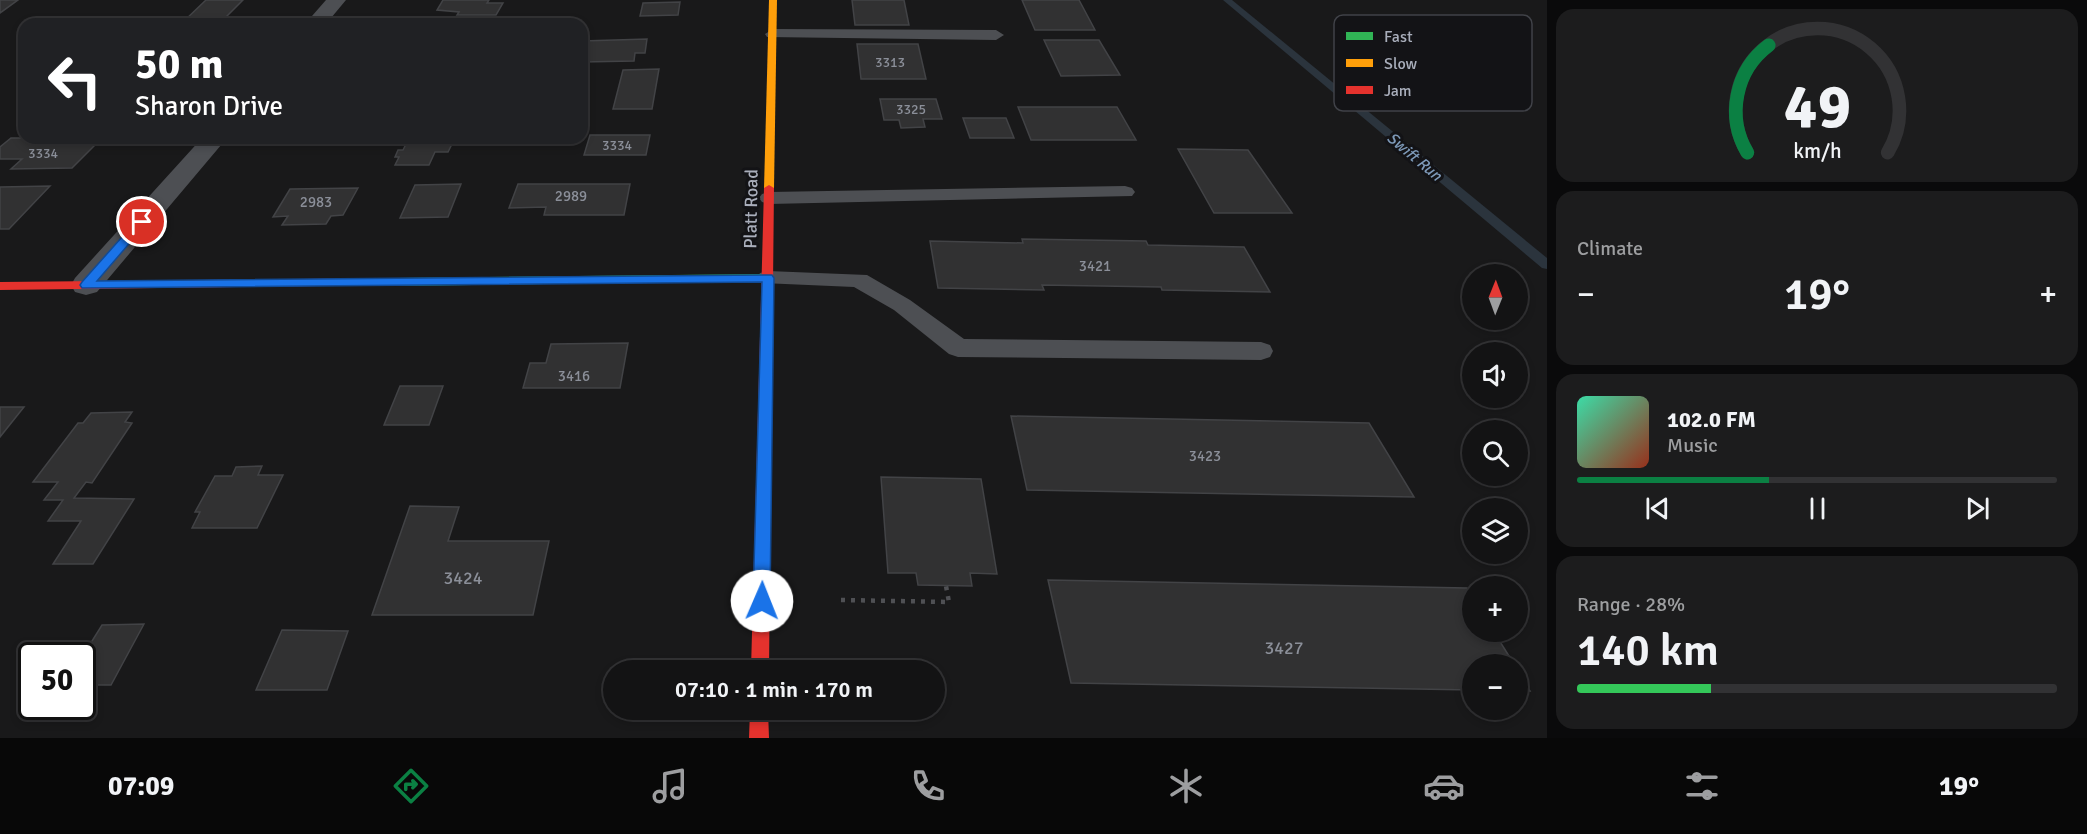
<!DOCTYPE html>
<html lang="en">
<head>
<meta charset="utf-8">
<style>
  :root { --surface:#131314; --page:#1c1c1d; --text:#f1f3f6; --muted:#9d9ea0; --line:#323234; --accent:#0b8043 }
  body { margin:0; font-family:Signika,sans-serif; background:var(--page); color:var(--text); height:100vh; display:flex; flex-direction:column; font-size:22px; white-space:nowrap }
  * { box-sizing:border-box; margin:0 }
  p { font-size:20px; color:var(--muted) }
  .icon { flex:none; width:33px; height:33px; fill:none; stroke:currentColor; stroke-width:2; stroke-linecap:round; stroke-linejoin:round }
  .map { position:relative; flex:1; overflow:hidden }
  .sheet { display:flex; flex-direction:column; gap:9px; padding:9px; background:#0a0a0b; width:540px }
  .sheet>* { flex:none }
  .banner { position:absolute; left:18px; top:18px; width:570px; height:126px; border-radius:18px; box-shadow:0 3px 9px #0003,0 0 0 2px var(--line); background:#202124; color:#fff; overflow:hidden }
  .needle { width:39px; rotate:1deg }
  .tools { position:absolute; left:1462px; top:264px; display:grid; gap:12px }
  .tools a { display:grid; place-items:center; width:66px; height:66px; border-radius:50%; background:var(--surface); box-shadow:0 3px 9px #0003,0 0 0 2px var(--line); font-size:30px }
  .speed { position:absolute; left:18px; top:642px; display:flex; gap:12px; font-size:30px; font-weight:700; text-align:center }
  .speed>* { display:grid; place-content:center; width:78px; height:78px; border-radius:50%; background:var(--surface); box-shadow:0 3px 9px #0003,0 0 0 2px var(--line); line-height:1 }
  .speed .limit { border:3px solid #111; border-radius:9px; background:#fff; color:#111 }
  .pin { position:absolute; display:grid; place-items:center; width:51px; height:51px; color:#fff; margin:-26px; border:3px solid #fff; border-radius:50%; box-shadow:0 2px 6px #0007 }
  .me { position:absolute; width:66px; margin:-33px; rotate:1deg; stroke-linejoin:round; filter:drop-shadow(0 0 4px #0008) }
  .turn { display:flex; align-items:center; gap:21px; height:126px; padding:0 18px; font-size:27px }
  .turn .icon { width:78px; height:78px; stroke-width:2.5 }
  .turn b { display:block; font-size:42px; line-height:51px }
  .big { font-size:45px; font-weight:600; line-height:1.1 }
  .sheet .tile { flex:1; display:flex; flex-direction:column; justify-content:center; gap:9px; min-width:0; padding:0 21px; border-radius:18px; background:var(--page) }
  .sheet .dial { align-items:center; gap:0 }
  .dial svg { height:156px; overflow:visible; fill:none; stroke:var(--line); stroke-width:7; stroke-linecap:round; text-anchor:middle }
  .dial text { fill:var(--text); stroke:none }
  .song { display:flex; align-items:center; gap:18px }
  .cover { width:72px; height:72px; border-radius:9px; background:linear-gradient(135deg,hsl(160 70% 55%),hsl(10 70% 35%)) }
  .played { height:6px; border-radius:3px; background:linear-gradient(90deg,var(--accent) 40%,var(--line) 40%) }
  .keys { display:flex; justify-content:space-around; direction:ltr }
  .heat { display:flex; justify-content:space-between; align-items:center; font-size:33px; direction:ltr }
  .charge { height:9px; border-radius:4px; background:linear-gradient(90deg,#34c759 28%,var(--line) 0) }
  .trip { position:absolute; left:603px; top:660px; width:342px; height:60px; border-radius:30px; background:var(--surface); box-shadow:0 3px 9px #0003,0 0 0 2px var(--line); font-weight:600; line-height:60px; text-align:center }
  .menu { display:flex; height:96px; justify-content:space-around; align-items:center; background:#080808; color:var(--muted) }
  .menu .icon { width:42px; height:42px }
  .menu .on { color:var(--accent) }
  .menu b { font-size:27px; color:var(--text) }
  main { display:flex; flex:1; min-height:0 }
  .map>svg:first-child { display:block }
  .lines { fill:none; stroke-linecap:round; stroke-linejoin:round }
  .stream { fill:#2b343d; fill-rule:evenodd }
  .building { fill:#313132; stroke:#424346; stroke-width:1.5 }
  .path { stroke:#4f5054; stroke-width:4.5; stroke-dasharray:4 6; stroke-linecap:butt }
  .lane { fill:#4d4f53; fill-rule:evenodd }
  .street { fill:#4d4f53; fill-rule:evenodd }
  .fast { fill:#30b455; fill-rule:evenodd }
  .slow { fill:#ff9f0a; fill-rule:evenodd }
  .jam { fill:#e5322d; fill-rule:evenodd }
  .route { fill:#1a73e8; stroke:#114b97; stroke-width:1.5 }
  .labels { text-anchor:middle; stroke-width:6; stroke-linejoin:round; paint-order:stroke }
  .far-number-label { font-size:14px; fill:#8b8f99 }
  .number-label { font-size:15px; fill:#8b8f99 }
  .far-water-label { font-size:16px; font-style:italic; fill:#7e9ab9; stroke:#131316 }
  .street-label { font-size:18px; fill:#a9aebb; stroke:#131316 }
  .near-number-label { font-size:18px; fill:#8b8f99 }
  .key { fill:#131316; stroke:#404248; stroke-width:1.5 }
  .key-label { font-size:16px; fill:#a9aebb }
</style>
</head>
<body>
<main>
<div class="map">
<svg width="1547" height="738" viewBox="0 0 1547 738">
  <rect width="100%" height="100%" fill="#19191a"/>
  <g class="lines">
    <!-- stream -->
    <path class="stream" d="M 1223,0 L 1232,0 L 1547,258 L 1547,269 L 1542,268 Z"/>
  </g>
  <!-- building -->
  <path class="building" d="M 0,0 L 18,0 L 0,13 Z
    M 206,0 L 243,0 L 220,23 L 182,23 Z
    M 443,0 L 489,0 L 487,3 L 503,3 L 496,15 L 457,15 L 459,12 L 437,10 Z
    M 852,0 L 904,0 L 909,25 L 855,25 Z
    M 1022,0 L 1079,0 L 1095,30 L 1035,30 Z
    M 680,2 L 678,15 L 640,16 L 643,3 Z
    M 647,39 L 645,53 L 635,53 L 634,61 L 582,62 L 582,41 Z
    M 1044,40 L 1099,40 L 1120,75 L 1061,76 Z
    M 857,44 L 918,44 L 926,79 L 861,79 Z
    M 659,69 L 652,109 L 613,109 L 623,70 Z
    M 880,99 L 936,99 L 942,119 L 923,119 L 925,127 L 901,128 L 899,120 L 884,120 Z
    M 1018,107 L 1117,107 L 1136,140 L 1031,140 Z
    M 963,118 L 1006,118 L 1014,138 L 970,138 Z
    M 590,135 L 650,135 L 646,155 L 584,155 Z
    M 11,138 L 102,138 L 72,168 L 11,169 L 22,159 L 0,159 L 0,147 Z
    M 409,138 L 455,138 L 448,152 L 435,152 L 429,165 L 395,165 L 399,157 L 395,157 L 398,150 L 403,150 Z
    M 1178,149 L 1248,150 L 1292,213 L 1214,213 Z
    M 461,184 L 448,217 L 400,218 L 415,185 Z
    M 518,184 L 630,184 L 624,215 L 544,215 L 546,207 L 509,208 Z
    M 50,186 L 9,229 L 0,229 L 0,187 Z
    M 358,188 L 343,215 L 331,216 L 326,224 L 282,225 L 288,216 L 273,217 L 290,189 Z
    M 1022,239 L 1146,241 L 1148,245 L 1244,247 L 1270,292 L 1162,290 L 1161,287 L 1042,285 L 1044,290 L 938,288 L 930,241 L 1023,243 Z
    M 628,343 L 620,388 L 523,388 L 530,363 L 546,363 L 551,344 Z
    M 400,386 L 443,386 L 429,425 L 384,425 Z
    M 0,407 L 24,407 L 0,437 Z
    M 132,412 L 125,422 L 132,423 L 92,483 L 86,482 L 74,498 L 134,499 L 93,564 L 53,564 L 81,521 L 48,521 L 63,500 L 44,500 L 58,482 L 33,482 L 78,423 L 83,423 L 91,413 Z
    M 1011,416 L 1369,423 L 1414,497 L 1027,490 Z
    M 262,466 L 258,475 L 283,475 L 257,528 L 192,528 L 200,512 L 195,512 L 215,476 L 232,476 L 236,467 Z
    M 881,477 L 981,479 L 997,574 L 970,573 L 972,586 L 918,585 L 916,573 L 888,573 Z
    M 410,506 L 459,507 L 448,541 L 549,541 L 533,615 L 372,615 Z
    M 1048,580 L 1467,588 L 1473,597 L 1473,632 L 1494,632 L 1514,664 L 1473,664 L 1473,690 L 1071,683 Z
    M 144,624 L 111,685 L 82,685 L 82,657 L 102,625 Z
    M 282,630 L 348,631 L 327,690 L 256,690 Z
    M 1518,671 L 1530,691 L 1518,691 Z"/>
  <g class="lines">
    <!-- path -->
    <path class="path" d="M 841,600 L 949,602 L 946,586"/>
    <!-- lane -->
    <path class="lane" d="M 773,29 L 996,30 L 1004,35 L 996,40 L 767,37 L 765,34 Z
      M 1125,186 L 1132,188 L 1135,192 L 1132,196 L 769,204 L 762,202 L 759,198 L 762,194 L 769,192 Z
      M 768,271 L 867,275 L 910,300 L 964,339 L 1261,342 L 1270,345 L 1273,351 L 1270,357 L 1261,360 L 958,357 L 949,354 L 894,310 L 854,287 L 760,283 L 757,278 L 760,273 Z"/>
    <!-- street -->
    <path class="street" d="M 326,0 L 346,0 L 326,24 L 305,24 Z
      M 202,138 L 227,138 L 97,292 L 86,295 L 75,292 L 71,285 L 75,278 Z"/>
    <!-- fast -->
    <path class="fast" d="M 768,274 L 774,278 L 772,281 L 398,286 L 392,282 L 398,278 Z"/>
    <!-- slow -->
    <path class="slow" d="M 769,0 L 777,0 L 774,188 L 769,191 L 764,188 Z"/>
    <!-- jam -->
    <path class="jam" d="M 769,185 L 774,188 L 769,670 L 751,670 L 764,188 Z
      M 398,278 L 402,279 L 404,282 L 402,285 L 0,290 L 0,282 Z
      M 750,710 L 768,710 L 769,738 L 749,738 Z"/>
  </g>
  <!-- route -->
  <path class="route" d="M 142,218 L 146,219 L 146,224 L 97,281 L 772,275 L 774,278 L 770,601 L 768,607 L 762,609 L 755,607 L 753,601 L 762,282 L 82,288 L 80,285 L 82,282 L 138,219 Z"/>
  <g class="labels">
    <!-- far-number labels -->
    <g class="far-number-label">
      <text x="890" y="67">3313</text>
      <text x="911" y="114">3325</text>
      <text x="617" y="150">3334</text>
      <text x="43" y="158">3334</text>
    </g>
    <!-- number labels -->
    <g class="number-label">
      <text x="571" y="201">2989</text>
      <text x="316" y="207">2983</text>
      <text x="1095" y="271">3421</text>
      <text x="574" y="381">3416</text>
      <text x="1205" y="461">3423</text>
    </g>
    <!-- far-water labels -->
    <g class="far-water-label">
      <text transform="translate(1415 156) rotate(40)" y="6">Swift Run</text>
    </g>
    <!-- street labels -->
    <g class="street-label">
      <text transform="translate(751 209) rotate(-89)" y="6">Platt Road</text>
    </g>
    <!-- near-number labels -->
    <g class="near-number-label">
      <text x="463" y="584">3424</text>
      <text x="1284" y="654">3427</text>
    </g>
  </g>
  <!-- legend -->
  <rect x="1334" y="15" width="198" height="96" rx="9" class="key"/>
  <rect x="1346" y="32" width="27" height="8" fill="#30b455"/>
  <rect x="1346" y="59" width="27" height="8" fill="#ff9f0a"/>
  <rect x="1346" y="86" width="27" height="8" fill="#e5322d"/>
  <g class="key-label">
    <text x="1384" y="42">Fast</text>
    <text x="1384" y="69">Slow</text>
    <text x="1384" y="96">Jam</text>
  </g>
</svg>
<div class="tools">
<a><svg class="needle" viewBox="-14 -14 28 28"><path d="M0-13l5 13h-10z" fill="#e53935"/><path d="M0 13l5-13h-10z" fill="#9d9ea0"/></svg></a>
<a><svg class="icon" aria-label="sound" viewBox="0 0 24 24"><path d="M4 9h4l5-4v14l-5-4H4zM17 9q2 3 0 6"/></svg></a>
<a><svg class="icon" aria-label="search" viewBox="0 0 24 24"><circle cx="10" cy="10" r="6"/><path d="M15 15l6 6"/></svg></a>
<a><svg class="icon" aria-label="layers" viewBox="0 0 24 24"><path d="M12 4l9 5-9 5-9-5zM3 14l9 5 9-5"/></svg></a>
<a>+</a>
<a>−</a>
</div>
<div class="speed"><div class="limit">50</div></div>
<div class="pin" style="left:142px;top:222px;background:#d93025"><svg class="icon" aria-label="arrive" viewBox="0 0 24 24"><path d="M6 21V4h12l-3 4 3 4H6"/></svg></div>
<svg class="me" style="left:762px;top:601px" viewBox="-20 -20 40 40"><circle r="19" fill="#fff"/><path d="M0-13L10 11 0 6-10 11z" fill="#1a73e8"/></svg>
<div class="trip">07:10 · 1 min · 170 m</div>
<div class="banner">
<div class="turn"><svg class="icon" aria-label="left" viewBox="0 0 24 24"><path d="M17 20v-9H6M10 6l-5 5 5 5"/></svg><div><b>50 m</b>Sharon Drive</div></div>
</div>
</div>
<section class="sheet">
<div class="tile dial"><svg viewBox="0 0 100 80">
<path d="M14 69A42 42 0 1 1 86 69"/>
<path d="M14 69A42 42 0 0 1 25 14" stroke="#0b8043"/>
<text x="50" y="56" font-size="32" font-weight="700">49</text>
<text x="50" y="72" font-size="11">km/h</text>
</svg></div>
<div class="tile"><p>Climate</p>
<div class="heat"><a>−</a><b class="big">19°</b><a>+</a></div>
</div>
<div class="tile">
<div class="song"><i class="cover"></i><div><b>102.0 FM</b><p>Music</p></div></div>
<div class="played"></div>
<div class="keys"><svg class="icon" aria-label="previous" viewBox="0 0 24 24"><path d="M18 5L8 12l10 7zM5 5v14"/></svg><svg class="icon" aria-label="pause" viewBox="0 0 24 24"><path d="M8 5v14M16 5v14"/></svg><svg class="icon" aria-label="next" viewBox="0 0 24 24"><path d="M6 5l10 7-10 7zM19 5v14"/></svg></div>
</div>
<div class="tile"><p>Range · 28%</p><b class="big">140 km</b><div class="charge"></div></div>
</section>
</main>
<nav class="menu">
<b>07:09</b>
<svg class="icon on" aria-label="directions" viewBox="0 0 24 24"><path d="M12 3l9 9-9 9-9-9zM9 14v-3h6M13 9l2 2-2 2"/></svg>
<svg class="icon" aria-label="music" viewBox="0 0 24 24"><path d="M9 18V5l10-2v13"/><circle cx="6" cy="18" r="3"/><circle cx="16" cy="16" r="3"/></svg>
<svg class="icon" aria-label="phone" viewBox="0 0 24 24"><path d="M5 4h4l2 5-3 2q2 4 5 5l2-3 5 2v4C11 20 4 13 5 4z"/></svg>
<svg class="icon" aria-label="climate" viewBox="0 0 24 24"><path d="M12 3v18M4 7l16 10M4 17L20 7"/></svg>
<svg class="icon" aria-label="car" viewBox="0 0 24 24"><path d="M5 17H2v-5l4-1 3-4h7l3 4 3 1v5h-3M9 17h6M6 11h13"/><circle cx="7" cy="17" r="2"/><circle cx="17" cy="17" r="2"/></svg>
<svg class="icon" aria-label="filters" viewBox="0 0 24 24"><path d="M4 7h16M4 17h16"/><circle cx="9" cy="7" r="2"/><circle cx="15" cy="17" r="2"/></svg>
<b>19°</b>
</nav>
</body>
</html>
